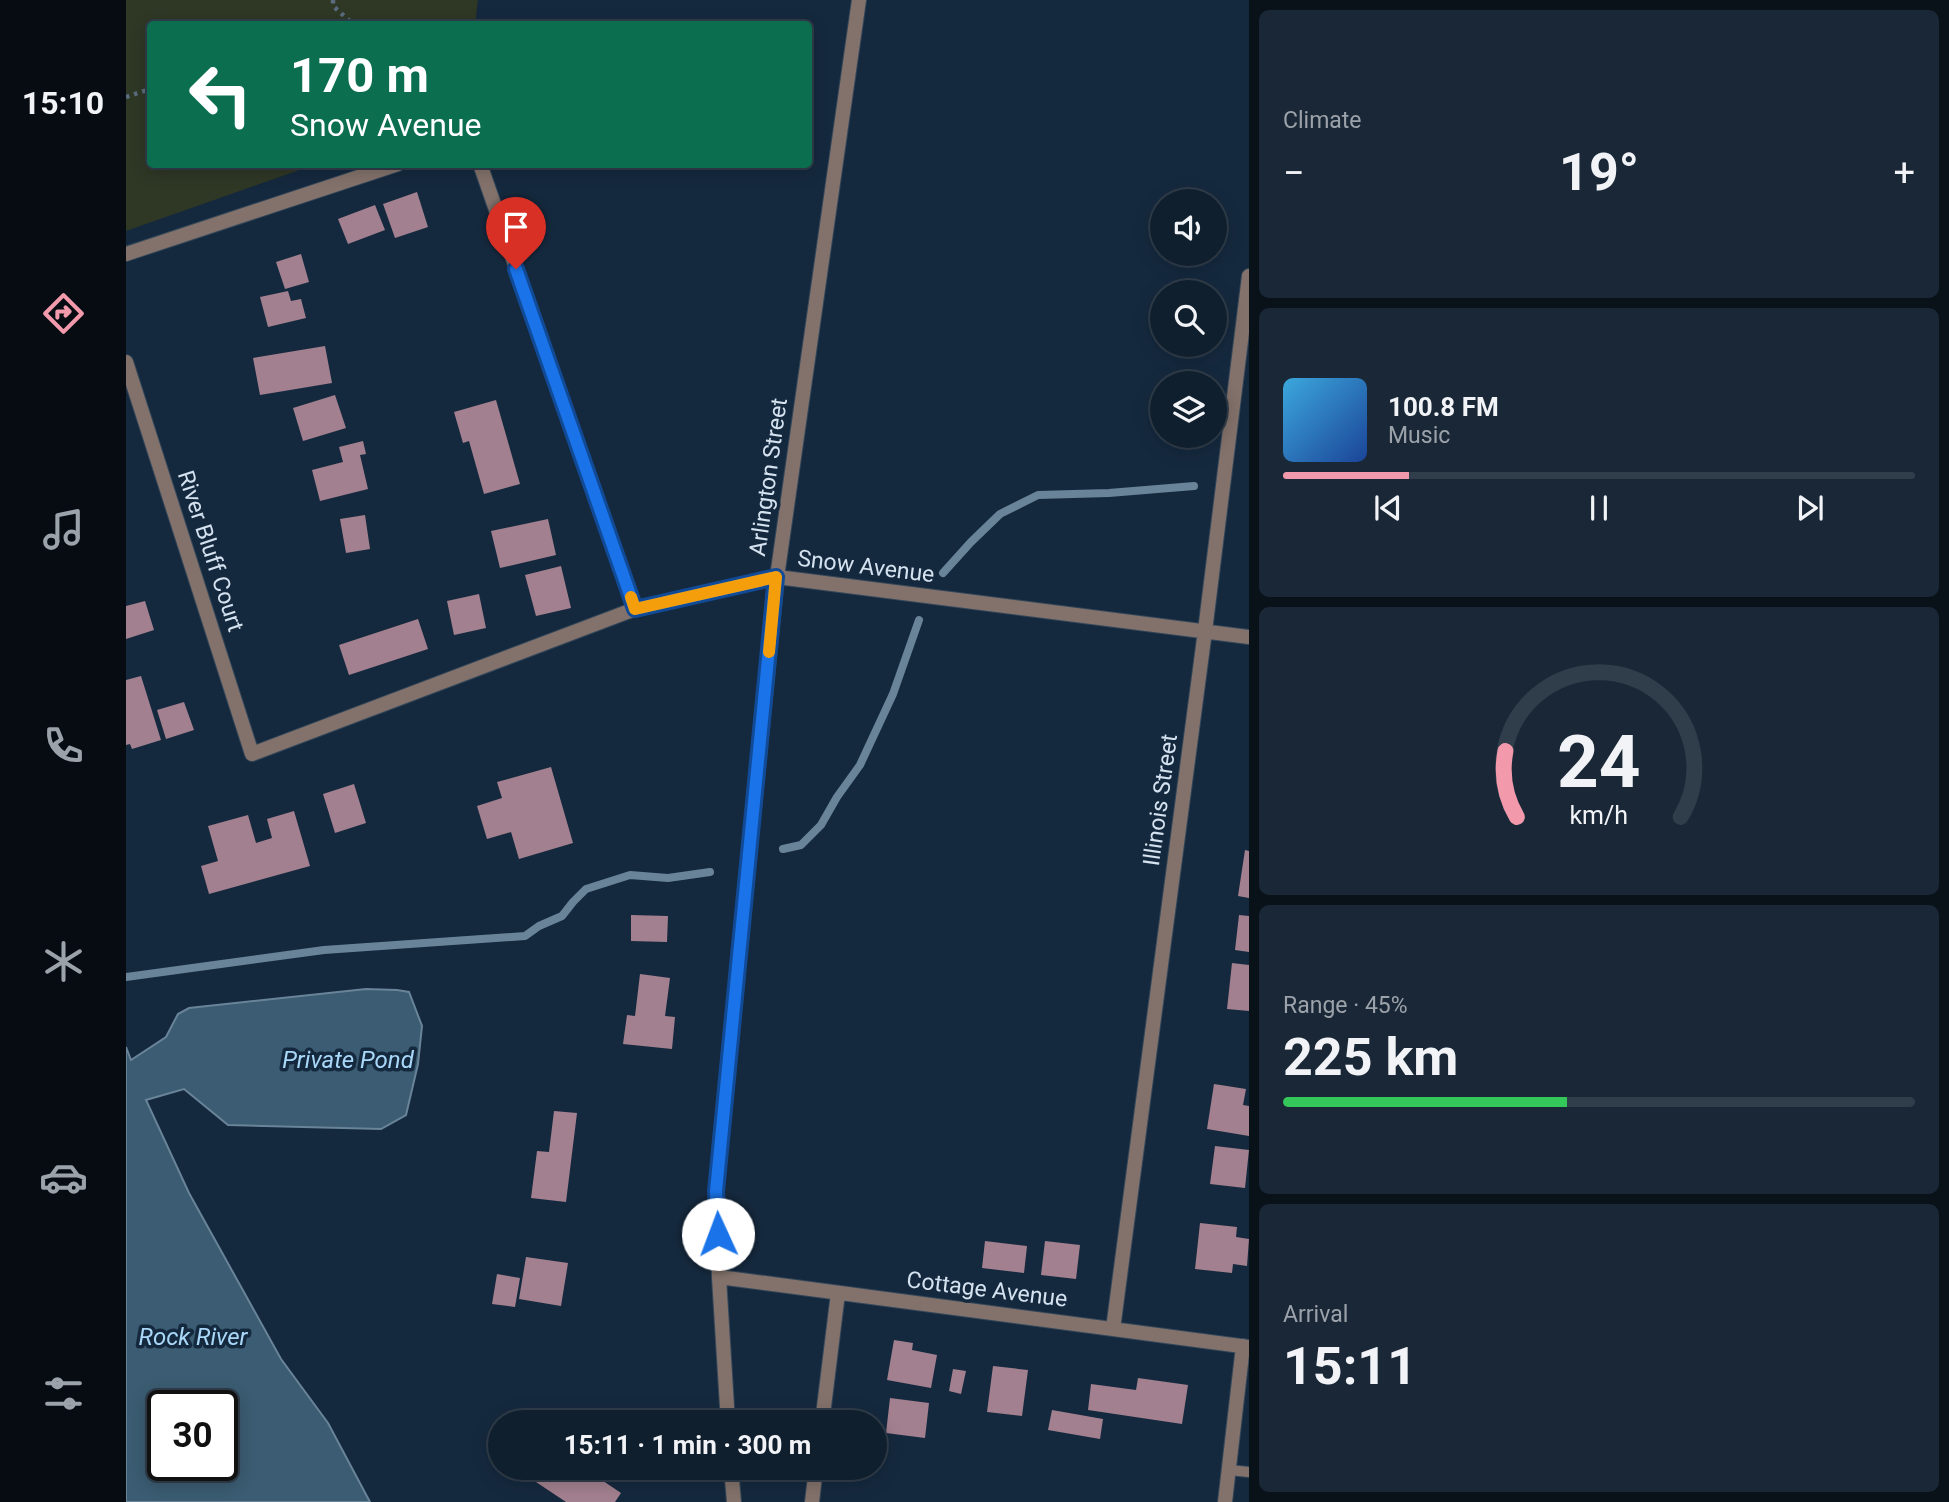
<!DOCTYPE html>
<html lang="en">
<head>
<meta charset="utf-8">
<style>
  :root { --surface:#101f2e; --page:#192736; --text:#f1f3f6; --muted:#9ca2aa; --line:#303d4a; --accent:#f29aac }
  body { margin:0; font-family:Roboto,sans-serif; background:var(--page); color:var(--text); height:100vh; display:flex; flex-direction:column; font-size:26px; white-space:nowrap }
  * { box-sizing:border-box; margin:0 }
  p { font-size:23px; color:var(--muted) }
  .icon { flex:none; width:38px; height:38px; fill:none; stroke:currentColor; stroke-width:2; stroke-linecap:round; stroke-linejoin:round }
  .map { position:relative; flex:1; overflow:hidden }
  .side { display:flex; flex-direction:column; gap:10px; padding:10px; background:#091119; width:700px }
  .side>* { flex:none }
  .hud { position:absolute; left:21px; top:21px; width:665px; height:147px; border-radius:7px; box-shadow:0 4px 18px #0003,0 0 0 2px var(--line); background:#0b6e4f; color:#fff; overflow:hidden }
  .buttons { position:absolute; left:1024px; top:189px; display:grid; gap:14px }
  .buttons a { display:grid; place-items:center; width:77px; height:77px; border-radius:50%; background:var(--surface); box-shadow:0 4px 18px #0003,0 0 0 2px var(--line); font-size:35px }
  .speed { position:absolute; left:21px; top:1390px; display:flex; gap:14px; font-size:35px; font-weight:700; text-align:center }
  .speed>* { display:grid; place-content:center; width:91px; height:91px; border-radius:50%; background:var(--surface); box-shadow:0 4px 18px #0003,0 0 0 2px var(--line); line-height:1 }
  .speed .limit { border:4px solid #111; border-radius:10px; background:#fff; color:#111 }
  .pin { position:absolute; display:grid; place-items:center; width:60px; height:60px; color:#fff; margin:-72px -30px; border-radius:50% 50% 50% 0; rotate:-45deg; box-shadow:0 0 7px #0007 }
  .pin .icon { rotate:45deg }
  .me { position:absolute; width:77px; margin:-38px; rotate:358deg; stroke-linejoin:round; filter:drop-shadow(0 0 5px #0008) }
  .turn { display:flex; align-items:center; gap:24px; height:147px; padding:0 28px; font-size:32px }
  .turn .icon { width:91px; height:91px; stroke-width:2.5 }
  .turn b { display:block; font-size:49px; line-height:60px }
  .big { font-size:52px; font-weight:700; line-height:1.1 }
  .side .card { flex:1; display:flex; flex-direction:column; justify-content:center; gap:10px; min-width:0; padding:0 24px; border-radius:10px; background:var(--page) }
  .side .dial { align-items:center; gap:0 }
  .dial svg { height:182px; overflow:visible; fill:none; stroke:var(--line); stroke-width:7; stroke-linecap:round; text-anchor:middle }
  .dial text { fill:var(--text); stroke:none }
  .song { display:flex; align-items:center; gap:21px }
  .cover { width:84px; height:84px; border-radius:10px; background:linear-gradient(135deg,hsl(200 70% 55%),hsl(220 70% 35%)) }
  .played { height:7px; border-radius:4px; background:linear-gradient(90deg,var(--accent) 20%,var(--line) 20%) }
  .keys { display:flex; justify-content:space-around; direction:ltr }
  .heat { display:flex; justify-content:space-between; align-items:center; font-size:38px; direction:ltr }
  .charge { height:10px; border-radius:5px; background:linear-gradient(90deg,#34c759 45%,var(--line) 0) }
  .trip { position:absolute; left:362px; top:1410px; width:399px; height:70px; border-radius:35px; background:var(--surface); box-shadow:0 4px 18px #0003,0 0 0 2px var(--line); font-weight:700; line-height:70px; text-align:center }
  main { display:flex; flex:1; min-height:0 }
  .menu { display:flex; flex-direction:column; width:126px; justify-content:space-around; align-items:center; background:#060c12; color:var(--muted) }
  .menu .icon { width:49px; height:49px }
  .menu .current { color:var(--accent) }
  .menu b { font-size:32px; color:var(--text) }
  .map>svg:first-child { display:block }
  .green { fill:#2f3725 }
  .water { fill:#3b5c72; stroke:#698498; stroke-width:2; fill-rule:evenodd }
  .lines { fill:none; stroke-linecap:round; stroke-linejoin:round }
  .stream { stroke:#698498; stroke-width:8 }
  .building { fill:#a3808f }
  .lane-casing { stroke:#34475a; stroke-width:12 }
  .street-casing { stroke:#34475a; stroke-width:16 }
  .path { stroke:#596b7d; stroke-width:4.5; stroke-dasharray:3.5 5; stroke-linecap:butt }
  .lane { stroke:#83726b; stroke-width:10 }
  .street { stroke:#83726b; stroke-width:14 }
  .route-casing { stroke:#114b97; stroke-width:18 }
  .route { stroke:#1a73e8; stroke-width:12 }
  .slow { stroke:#f59e0b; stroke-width:12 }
  .labels { text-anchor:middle; stroke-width:7; stroke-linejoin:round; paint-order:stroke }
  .street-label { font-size:23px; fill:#d5e2f0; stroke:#15293e }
  .water-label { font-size:24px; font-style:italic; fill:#a9d7f8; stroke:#15293e }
</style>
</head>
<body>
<main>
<nav class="menu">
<b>15:10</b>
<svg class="icon current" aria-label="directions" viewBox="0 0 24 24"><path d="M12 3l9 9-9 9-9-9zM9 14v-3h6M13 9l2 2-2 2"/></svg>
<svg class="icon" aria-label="music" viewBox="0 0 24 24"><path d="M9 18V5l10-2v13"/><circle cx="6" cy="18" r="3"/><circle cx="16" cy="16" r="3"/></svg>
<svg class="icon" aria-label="phone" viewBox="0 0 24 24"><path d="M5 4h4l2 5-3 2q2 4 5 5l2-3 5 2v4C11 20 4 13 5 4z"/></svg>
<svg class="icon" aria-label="climate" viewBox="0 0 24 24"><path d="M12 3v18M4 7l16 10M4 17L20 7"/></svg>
<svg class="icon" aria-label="car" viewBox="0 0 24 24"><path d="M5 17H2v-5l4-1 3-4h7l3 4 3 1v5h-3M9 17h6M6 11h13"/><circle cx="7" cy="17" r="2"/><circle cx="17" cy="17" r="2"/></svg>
<svg class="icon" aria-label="filters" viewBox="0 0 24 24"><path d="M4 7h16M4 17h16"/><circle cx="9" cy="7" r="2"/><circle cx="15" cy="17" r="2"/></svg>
</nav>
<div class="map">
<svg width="1123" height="1502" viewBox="0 0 1123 1502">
  <rect width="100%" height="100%" fill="#15293e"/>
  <!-- green -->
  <path class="green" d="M 0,0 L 352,0 L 349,24 L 24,24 L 24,164 L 188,165 L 0,231 Z"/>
  <!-- water -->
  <path class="water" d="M 240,989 L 271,990 L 283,992 L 296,1026 L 292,1064 L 280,1115 L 255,1129 L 102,1125 L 58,1089 L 20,1100 L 63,1193 L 155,1359 L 202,1423 L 244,1502 L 0,1502 L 0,1047 L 5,1060 L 40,1037 L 52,1014 L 63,1008 ZM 37,1405 L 96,1405 L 96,1465 L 37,1465 Z"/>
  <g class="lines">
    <!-- stream -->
    <path class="stream" d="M 817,573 L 845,542 L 874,514 L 912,495 L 983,493 L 1068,486
      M 657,849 L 675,845 L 695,825 L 711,797 L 734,765 L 767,694 L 793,620
      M 0,977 L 198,950 L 399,936 L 413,926 L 436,916 L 447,902 L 460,889 L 504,875 L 542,878 L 584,872"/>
  </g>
  <!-- building -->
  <path class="building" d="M 291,192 L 302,227 L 269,238 L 257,204 Z
    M 249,205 L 259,230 L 222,244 L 212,219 Z
    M 175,254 L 183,282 L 159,289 L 150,262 Z
    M 162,291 L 165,301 L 175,299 L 180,318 L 142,327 L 134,297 Z
    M 199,346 L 206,383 L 134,395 L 127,358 Z
    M 209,395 L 220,428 L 177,441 L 167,408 Z
    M 370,400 L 394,484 L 358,494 L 343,441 L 337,443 L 328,412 Z
    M 237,441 L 240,454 L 234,455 L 242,489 L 194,501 L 186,470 L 217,462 L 213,447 Z
    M 239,515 L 244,549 L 220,553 L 214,519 Z
    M 422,519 L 430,555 L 374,568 L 365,531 Z
    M 435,566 L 445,608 L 410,616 L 399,575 Z
    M 353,594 L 360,628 L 328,635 L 321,601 Z
    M 19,601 L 28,630 L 0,639 L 0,606 Z
    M 292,619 L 302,649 L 223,675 L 213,645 Z
    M 15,676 L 35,740 L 6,749 L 4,744 L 0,745 L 0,680 Z
    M 58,702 L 68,730 L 40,739 L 31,710 Z
    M 425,767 L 447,843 L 393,859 L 385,832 L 361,839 L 351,806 L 376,798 L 371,782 Z
    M 228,784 L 240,823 L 209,833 L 197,794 Z
    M 168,811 L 184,866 L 83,894 L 75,866 L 92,861 L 82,826 L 122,815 L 130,843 L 146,838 L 141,819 Z
    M 1119,850 L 1123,851 L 1123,898 L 1112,896 Z
    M 505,915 L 542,916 L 541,942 L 505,941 Z
    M 1113,915 L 1123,916 L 1123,952 L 1109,950 Z
    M 1106,963 L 1123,965 L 1123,1011 L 1101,1009 Z
    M 514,974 L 544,978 L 539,1016 L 549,1017 L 546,1049 L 497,1044 L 501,1015 L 509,1016 Z
    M 1088,1084 L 1120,1089 L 1117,1105 L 1123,1106 L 1123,1136 L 1081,1129 Z
    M 428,1111 L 451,1113 L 440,1202 L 405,1198 L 411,1151 L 423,1152 Z
    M 1089,1146 L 1123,1150 L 1119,1188 L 1084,1184 Z
    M 1074,1223 L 1111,1227 L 1110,1237 L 1123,1239 L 1121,1266 L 1107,1264 L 1106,1273 L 1069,1269 Z
    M 859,1241 L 901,1246 L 898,1273 L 856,1268 Z
    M 919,1241 L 954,1245 L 950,1279 L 915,1275 Z
    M 400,1257 L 442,1263 L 435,1306 L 393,1299 Z
    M 371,1274 L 394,1278 L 389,1307 L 366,1304 Z
    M 768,1340 L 787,1343 L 786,1350 L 811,1355 L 805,1388 L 761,1380 Z
    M 867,1366 L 902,1370 L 896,1416 L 861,1412 Z
    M 827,1369 L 840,1371 L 835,1394 L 823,1391 Z
    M 1012,1378 L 1062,1385 L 1056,1424 L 962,1410 L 965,1384 L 1010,1390 Z
    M 764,1398 L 803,1403 L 799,1438 L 760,1433 Z
    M 926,1410 L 977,1419 L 974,1439 L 922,1430 Z
    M 419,1468 L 458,1468 L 495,1493 L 489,1502 L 440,1502 L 410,1482 Z"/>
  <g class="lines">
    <!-- lane casing -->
    <g class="lane-casing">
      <path id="lane" d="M 1103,1470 L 1123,1472"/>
    </g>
    <!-- street casing -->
    <g class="street-casing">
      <path id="street" d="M 354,164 L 509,609
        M 0,254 L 272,164
        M 0,362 L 126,754 L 509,609 L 651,577 L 1123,637
        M 593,1277 L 1123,1347
        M 987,1329 L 1079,631 L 1123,276
        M 602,1423 L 593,1277 L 590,1191 L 651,577 L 733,0
        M 696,1423 L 712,1293
        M 605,1468 L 608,1502
        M 686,1502 L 690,1468
        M 1099,1502 L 1117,1346"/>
    </g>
    <!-- path -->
    <path class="path" d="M 207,0 L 207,6 L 227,24
      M 0,97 L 24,89"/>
    <!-- lane -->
    <use href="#lane" class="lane"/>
    <!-- street -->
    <use href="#street" class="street"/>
  </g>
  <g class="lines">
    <!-- route casing -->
    <g class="route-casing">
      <path id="route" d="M 390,269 L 509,609 L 650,577 L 590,1191 L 592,1234"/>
    </g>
    <!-- route -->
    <use href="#route" class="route"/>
    <!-- slow -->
    <path class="slow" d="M 505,597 L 509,609 L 650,577 L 643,652"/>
  </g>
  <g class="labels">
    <!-- street labels -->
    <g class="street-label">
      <text transform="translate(642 477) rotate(-82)" y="8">Arlington Street</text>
      <text transform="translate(85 551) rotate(72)" y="8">River Bluff Court</text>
      <text transform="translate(740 566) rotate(7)" y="8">Snow Avenue</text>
      <text transform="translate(1034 800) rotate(-82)" y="8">Illinois Street</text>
      <text transform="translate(861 1289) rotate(7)" y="8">Cottage Avenue</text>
    </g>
    <!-- water labels -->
    <g class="water-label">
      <text x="222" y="1068">Private Pond</text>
      <text x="67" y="1345">Rock River</text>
    </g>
  </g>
</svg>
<div class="buttons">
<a><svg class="icon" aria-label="sound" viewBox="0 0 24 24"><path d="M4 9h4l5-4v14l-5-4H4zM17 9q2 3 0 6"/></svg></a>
<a><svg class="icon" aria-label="search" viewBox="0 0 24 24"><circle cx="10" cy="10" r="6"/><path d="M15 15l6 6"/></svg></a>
<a><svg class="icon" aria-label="layers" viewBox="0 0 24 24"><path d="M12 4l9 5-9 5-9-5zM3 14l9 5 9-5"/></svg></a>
</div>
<div class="speed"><div class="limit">30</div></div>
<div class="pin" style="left:390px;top:269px;background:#d93025"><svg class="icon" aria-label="arrive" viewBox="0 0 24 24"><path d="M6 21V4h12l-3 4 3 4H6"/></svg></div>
<svg class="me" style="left:592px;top:1234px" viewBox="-20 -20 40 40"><circle r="19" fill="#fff"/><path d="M0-13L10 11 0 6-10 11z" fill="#1a73e8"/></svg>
<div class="trip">15:11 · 1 min · 300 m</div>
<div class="hud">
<div class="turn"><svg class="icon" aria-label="left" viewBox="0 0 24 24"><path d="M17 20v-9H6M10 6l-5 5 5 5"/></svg><div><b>170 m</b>Snow Avenue</div></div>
</div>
</div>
<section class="side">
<div class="card"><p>Climate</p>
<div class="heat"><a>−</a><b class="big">19°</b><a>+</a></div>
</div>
<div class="card">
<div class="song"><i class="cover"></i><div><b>100.8 FM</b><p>Music</p></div></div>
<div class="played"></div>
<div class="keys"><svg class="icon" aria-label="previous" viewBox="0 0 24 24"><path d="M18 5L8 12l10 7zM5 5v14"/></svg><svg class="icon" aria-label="pause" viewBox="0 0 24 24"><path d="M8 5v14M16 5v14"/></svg><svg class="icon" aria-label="next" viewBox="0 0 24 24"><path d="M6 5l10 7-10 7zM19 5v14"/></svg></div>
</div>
<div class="card dial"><svg viewBox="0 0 100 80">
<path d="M14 69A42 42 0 1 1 86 69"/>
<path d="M14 69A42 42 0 0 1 9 40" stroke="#f29aac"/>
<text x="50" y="56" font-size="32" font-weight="700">24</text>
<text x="50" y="72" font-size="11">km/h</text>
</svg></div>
<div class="card"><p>Range · 45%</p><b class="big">225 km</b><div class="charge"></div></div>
<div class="card"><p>Arrival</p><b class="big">15:11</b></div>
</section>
</main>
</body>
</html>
